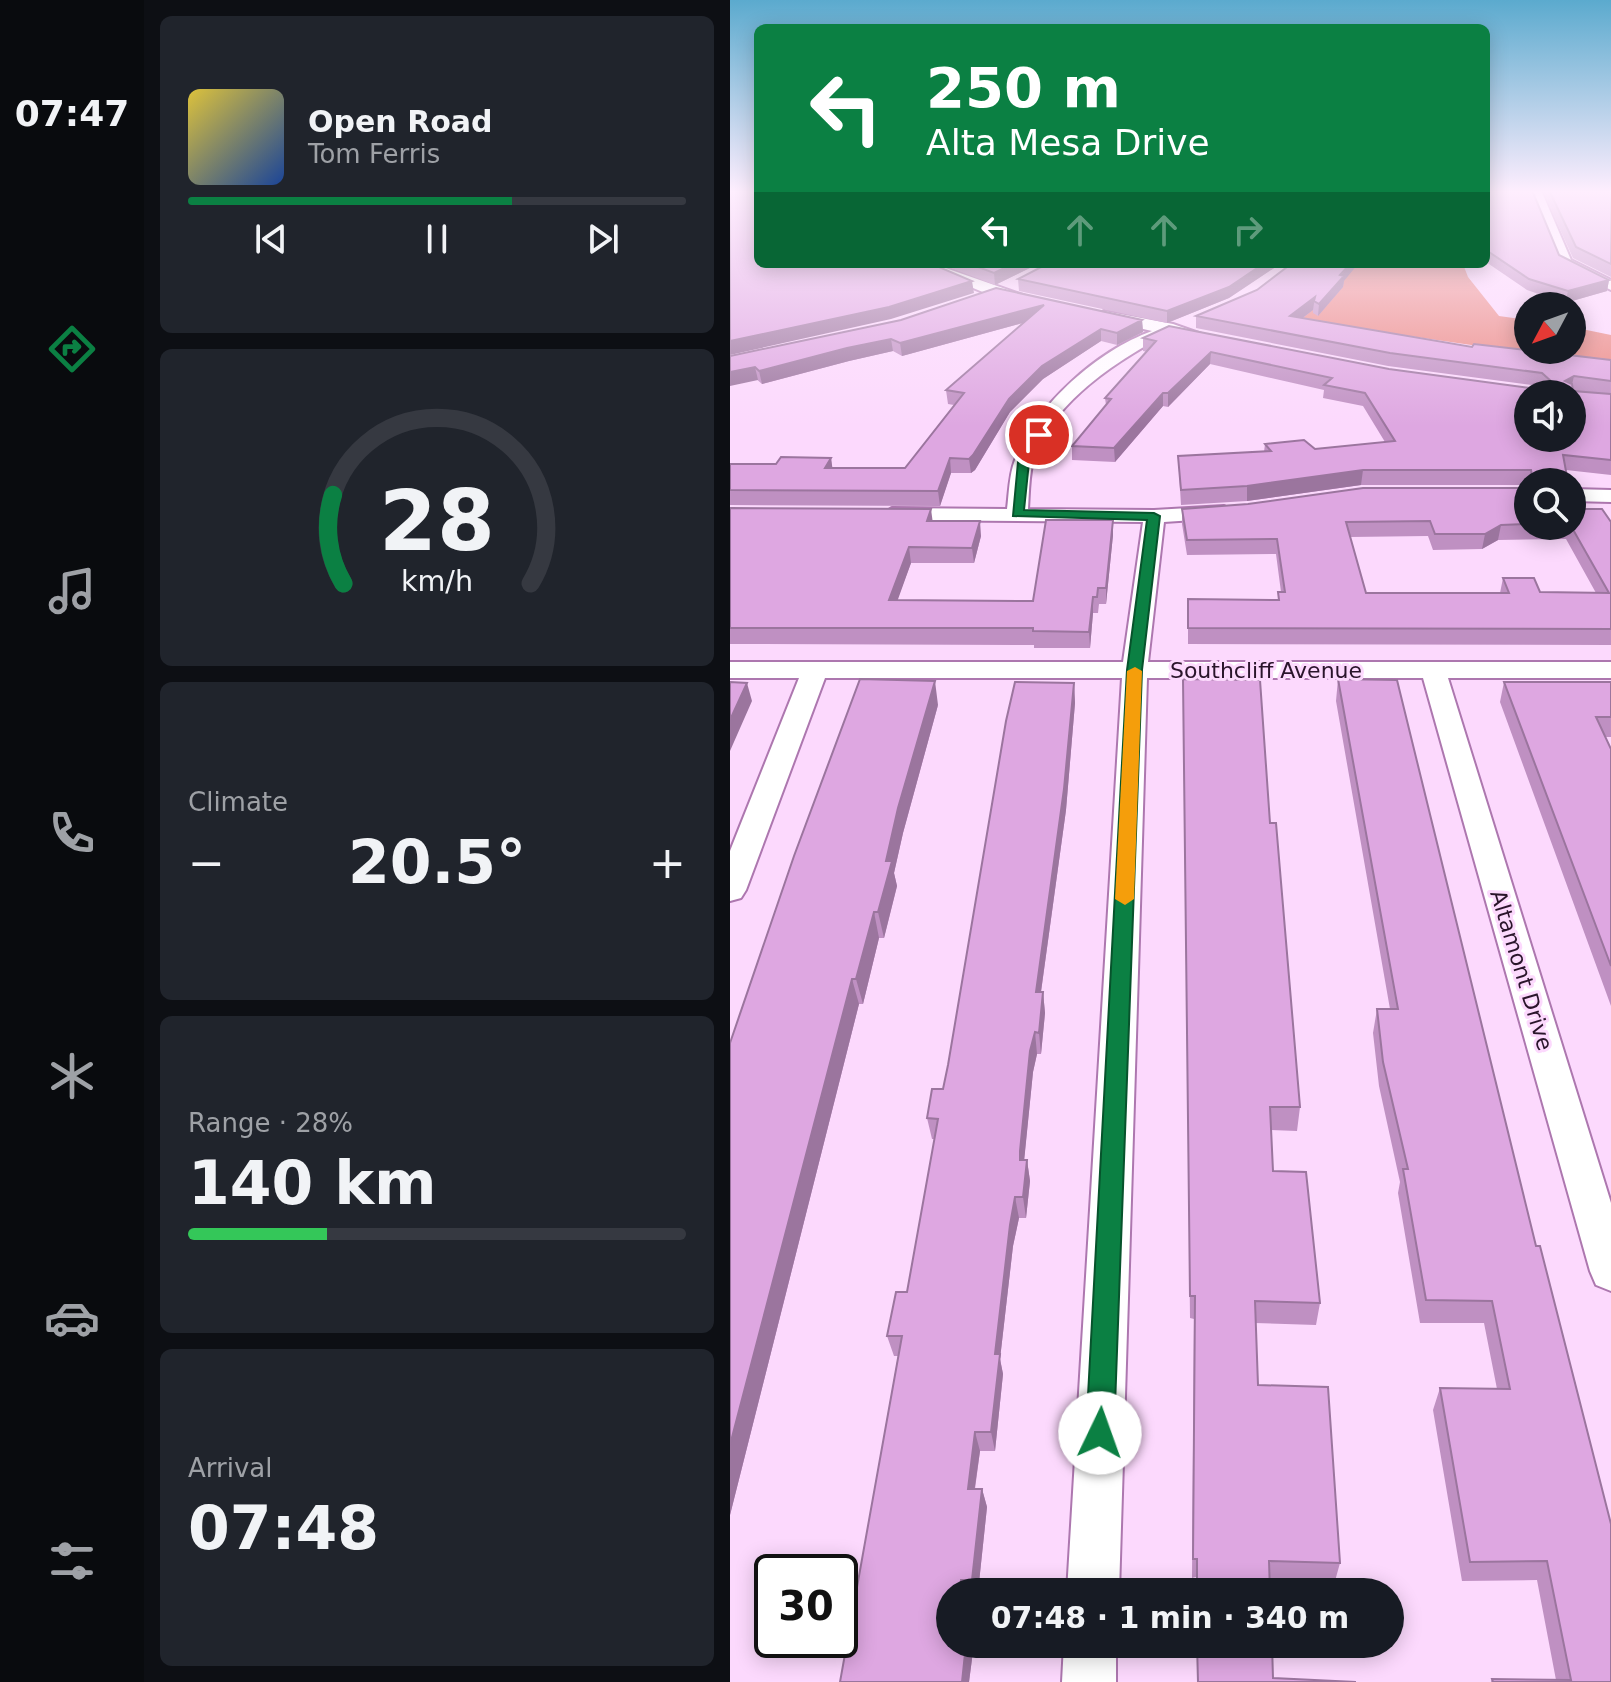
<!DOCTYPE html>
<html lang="en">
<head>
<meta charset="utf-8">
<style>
  :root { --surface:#171b24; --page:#20242c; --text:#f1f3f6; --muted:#9ea1a6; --line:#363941; --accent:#0b8043 }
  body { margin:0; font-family:"DejaVu Sans",sans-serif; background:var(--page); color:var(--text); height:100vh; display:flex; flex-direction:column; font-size:30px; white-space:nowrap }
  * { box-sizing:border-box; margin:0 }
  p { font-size:26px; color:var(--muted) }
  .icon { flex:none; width:44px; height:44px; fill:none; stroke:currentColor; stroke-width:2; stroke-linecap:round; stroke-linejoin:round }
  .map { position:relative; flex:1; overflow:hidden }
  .side { display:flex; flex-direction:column; gap:16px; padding:16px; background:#0d0f14; width:586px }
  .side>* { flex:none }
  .banner { position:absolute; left:24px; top:24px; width:736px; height:244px; border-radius:12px; box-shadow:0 4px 20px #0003; background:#0b8043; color:#fff; overflow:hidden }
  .needle { width:52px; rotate:229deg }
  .buttons { position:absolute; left:784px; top:292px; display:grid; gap:16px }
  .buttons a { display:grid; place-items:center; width:72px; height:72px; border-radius:50%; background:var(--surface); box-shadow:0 4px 20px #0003; font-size:40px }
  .speed { position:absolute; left:24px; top:1554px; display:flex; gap:16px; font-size:40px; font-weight:700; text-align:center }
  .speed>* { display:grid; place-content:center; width:104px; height:104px; border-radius:50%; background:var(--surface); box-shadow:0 4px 20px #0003; line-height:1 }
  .speed .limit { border:4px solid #111; border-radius:12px; background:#fff; color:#111 }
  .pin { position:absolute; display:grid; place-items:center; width:68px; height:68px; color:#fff; margin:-34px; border:4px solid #fff; border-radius:50%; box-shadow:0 2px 8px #0007 }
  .me { position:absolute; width:88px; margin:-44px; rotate:3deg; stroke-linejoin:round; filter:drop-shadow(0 0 6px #0008) }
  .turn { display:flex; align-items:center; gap:28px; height:168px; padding:0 40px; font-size:36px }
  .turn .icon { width:104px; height:104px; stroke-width:2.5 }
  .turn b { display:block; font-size:56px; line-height:68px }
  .lanes { display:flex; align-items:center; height:76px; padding:0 40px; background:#0003; justify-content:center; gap:40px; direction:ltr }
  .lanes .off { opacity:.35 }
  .big { font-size:60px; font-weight:700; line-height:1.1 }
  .side .card { flex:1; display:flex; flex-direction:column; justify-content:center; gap:12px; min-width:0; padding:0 28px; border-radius:12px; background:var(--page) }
  .side .dial { align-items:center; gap:0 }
  .dial svg { height:208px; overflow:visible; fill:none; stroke:var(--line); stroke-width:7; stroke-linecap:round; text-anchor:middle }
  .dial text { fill:var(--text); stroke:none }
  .song { display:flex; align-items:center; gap:24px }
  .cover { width:96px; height:96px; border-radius:12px; background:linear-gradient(135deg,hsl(50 70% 55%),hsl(220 70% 35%)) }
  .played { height:8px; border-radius:4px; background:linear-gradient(90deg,var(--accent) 65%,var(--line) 65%) }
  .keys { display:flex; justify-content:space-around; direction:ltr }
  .heat { display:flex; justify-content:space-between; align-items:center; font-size:44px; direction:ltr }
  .charge { height:12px; border-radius:6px; background:linear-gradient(90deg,#34c759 28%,var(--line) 0) }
  .trip { position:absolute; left:206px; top:1578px; width:468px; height:80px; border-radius:40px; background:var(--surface); box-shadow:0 4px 20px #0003; font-weight:700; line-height:80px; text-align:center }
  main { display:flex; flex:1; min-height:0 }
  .tab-bar { display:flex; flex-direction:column; width:144px; justify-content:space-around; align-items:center; background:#090b0e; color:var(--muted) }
  .tab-bar .icon { width:56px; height:56px }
  .tab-bar .current { color:var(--accent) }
  .tab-bar b { font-size:36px; color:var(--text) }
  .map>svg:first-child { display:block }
  .forest { fill:#ea867f }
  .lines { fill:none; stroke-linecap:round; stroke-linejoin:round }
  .minor-casing { stroke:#ad77af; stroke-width:4 }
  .minor { fill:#fff; fill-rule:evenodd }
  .wall { fill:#bf90c2; fill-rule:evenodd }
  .shaded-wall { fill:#9b759e }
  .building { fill:#dea7e1; stroke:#9b759e; stroke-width:2; fill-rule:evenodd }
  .route { fill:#0b8043; stroke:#07532c; stroke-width:2 }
  .slow { fill:#f59e0b }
  .labels { text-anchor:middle; stroke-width:6; stroke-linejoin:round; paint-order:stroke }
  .street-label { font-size:22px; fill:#2a152b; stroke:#fcd9fd }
</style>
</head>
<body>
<main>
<nav class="tab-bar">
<b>07:47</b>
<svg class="icon current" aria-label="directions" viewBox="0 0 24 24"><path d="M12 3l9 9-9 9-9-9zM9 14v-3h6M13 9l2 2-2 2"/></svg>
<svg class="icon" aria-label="music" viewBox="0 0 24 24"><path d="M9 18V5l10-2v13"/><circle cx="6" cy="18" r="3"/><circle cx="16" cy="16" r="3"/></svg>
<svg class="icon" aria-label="phone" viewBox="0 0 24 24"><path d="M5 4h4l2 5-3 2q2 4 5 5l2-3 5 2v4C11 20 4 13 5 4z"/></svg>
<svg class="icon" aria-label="climate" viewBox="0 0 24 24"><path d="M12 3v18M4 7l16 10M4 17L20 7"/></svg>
<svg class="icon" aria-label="car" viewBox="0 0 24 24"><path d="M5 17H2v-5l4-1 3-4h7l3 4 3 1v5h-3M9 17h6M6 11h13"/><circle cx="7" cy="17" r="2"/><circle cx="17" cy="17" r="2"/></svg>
<svg class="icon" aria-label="filters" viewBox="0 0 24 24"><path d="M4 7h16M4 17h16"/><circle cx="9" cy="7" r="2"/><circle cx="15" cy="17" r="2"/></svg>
</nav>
<section class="side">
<div class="card">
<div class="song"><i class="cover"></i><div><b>Open Road</b><p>Tom Ferris</p></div></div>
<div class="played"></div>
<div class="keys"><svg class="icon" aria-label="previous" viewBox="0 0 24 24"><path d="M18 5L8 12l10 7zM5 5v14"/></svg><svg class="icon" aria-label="pause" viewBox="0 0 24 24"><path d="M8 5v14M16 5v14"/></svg><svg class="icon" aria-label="next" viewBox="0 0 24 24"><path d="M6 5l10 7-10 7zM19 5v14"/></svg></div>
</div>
<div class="card dial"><svg viewBox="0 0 100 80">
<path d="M14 69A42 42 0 1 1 86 69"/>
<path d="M14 69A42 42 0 0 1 10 35" stroke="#0b8043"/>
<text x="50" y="56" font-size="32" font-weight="700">28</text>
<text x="50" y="72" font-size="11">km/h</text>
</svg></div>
<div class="card"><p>Climate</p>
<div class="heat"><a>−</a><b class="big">20.5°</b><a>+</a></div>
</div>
<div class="card"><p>Range · 28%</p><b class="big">140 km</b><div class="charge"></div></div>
<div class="card"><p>Arrival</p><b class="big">07:48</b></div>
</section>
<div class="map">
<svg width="881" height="1682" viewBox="0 0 881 1682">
  <rect width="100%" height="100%" fill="#fcd9fd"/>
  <!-- forest -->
  <path class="forest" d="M 619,264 L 733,264 L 738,277 L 769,316 L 798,320 L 798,350 L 842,350 L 842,327 L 881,335 L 881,360 L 755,347 L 569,320 Z"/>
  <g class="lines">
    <!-- minor casing -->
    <g class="minor-casing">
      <path id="minor" d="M 799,190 L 811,190 L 841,260 L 881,280 L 881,290 L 830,265 Z
        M 185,264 L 204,264 L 307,300 L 300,304 L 260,295 Z
        M 374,311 L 443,324 L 480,337 L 472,342 L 441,335 L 428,339 C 380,365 317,408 302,465 C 299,479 299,494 298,509 L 424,510 L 494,506 L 504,512 L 494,518 L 434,522 L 418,662 L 881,662 L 881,678 L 718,678 L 881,1203 L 881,1291 L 866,1285 L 860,1271 L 693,678 L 417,678 L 389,1592 L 337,1592 L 392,678 L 95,678 L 16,890 L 11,898 L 0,901 L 0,851 L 69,678 L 0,678 L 0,662 L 393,662 L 413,522 L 162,520 L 152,514 L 162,508 L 277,509 C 279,493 279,475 285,460 C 306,405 367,351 422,331 L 369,319 L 366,316 Z
        M 842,489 L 881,490 L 881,502 L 842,501 Z
        M 334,1644 L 386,1644 L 386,1682 L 332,1682 Z"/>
    </g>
    <!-- minor -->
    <use href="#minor" class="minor"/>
  </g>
  <!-- wall -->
  <path class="wall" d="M 756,190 L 829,255 L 879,280 L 877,291 L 835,303 L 797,290 L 756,262 Z
    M 812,190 L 881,190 L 881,277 L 843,258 Z
    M 211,264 L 308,264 L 265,285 Z
    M 317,264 L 550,264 L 499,298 L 437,323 L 289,291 L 288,279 Z
    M 614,281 L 613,287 L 588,316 L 583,313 L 583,310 L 573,318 L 742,347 L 881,360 L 881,475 L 836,470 L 838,482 L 798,482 L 798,485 L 631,485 L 517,501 L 451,505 L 448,456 L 534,452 L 535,444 L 585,449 L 655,442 L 633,406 L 593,398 L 594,390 L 480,364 L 438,407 L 433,406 L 385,462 L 342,460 L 342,446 L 376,405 L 375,398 L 417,352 L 413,351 L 413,338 L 800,388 L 802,385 L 658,366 L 466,328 L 466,316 L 527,290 Z
    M 171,320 L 412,320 L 413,332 L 387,345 L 371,341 L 313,379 L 280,412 L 245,470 L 241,473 L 221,473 L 210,506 L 0,505 L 0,464 L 46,464 L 101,458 L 102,468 L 175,468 L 224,405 L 218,404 L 216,390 L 293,323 L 172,356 L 163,351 L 119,361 L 32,384 L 0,356 Z
    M 798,488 L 798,526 L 842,526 L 843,509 L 881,522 L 881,645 L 458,644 L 458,599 L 548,600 L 548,592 L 551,592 L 546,554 L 457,555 L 452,524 L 452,509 ZM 698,536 L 703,550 L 752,549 L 768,540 L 836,539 L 866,593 L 810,592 L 773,578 L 770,593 L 636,593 L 620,537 Z
    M 0,508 L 203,521 L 251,536 L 244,563 L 181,563 L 167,600 L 303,601 L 383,535 L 376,604 L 369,604 L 368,613 L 363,613 L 360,648 L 304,648 L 304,645 L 0,644 Z
    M 608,679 L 881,1682 L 761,1682 L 762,1679 L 826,1680 L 807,1580 L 732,1581 L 703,1410 L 710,1388 L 767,1389 L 754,1323 L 690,1323 L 668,1193 L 670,1182 L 649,1086 L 643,1033 L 647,1009 L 660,1009 L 606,701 Z
    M 285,682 L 344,683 L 345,703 L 336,810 L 311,992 L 313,992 L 315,1013 L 311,1054 L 307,1054 L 303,1072 L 294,1160 L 297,1160 L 300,1181 L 296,1218 L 289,1218 L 283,1246 L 270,1359 L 273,1374 L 265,1451 L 250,1451 L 245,1489 L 252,1489 L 257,1507 L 248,1592 L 220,1592 L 220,1644 L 240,1644 L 243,1651 L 239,1682 L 110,1682 L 168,1356 L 164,1356 L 157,1336 L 166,1292 L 177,1292 L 205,1139 L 202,1139 L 197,1118 L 202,1089 L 213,1089 L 218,1065 L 276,721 Z
    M 774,682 L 881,682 L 881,737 L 875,737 L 881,749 L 881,1006 L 770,702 Z
    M 453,701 L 540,823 L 570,1107 L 567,1131 L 541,1130 L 543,1171 L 590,1303 L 586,1325 L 525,1323 L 528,1385 L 610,1563 L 605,1581 L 539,1580 L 540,1592 L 466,1592 L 466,1577 L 462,1578 L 464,1319 L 460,1318 Z
    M 208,705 L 173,833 L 164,873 L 167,886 L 154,938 L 149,938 L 133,1004 L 129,1004 L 0,1515 L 0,1043 Z"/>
  <!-- shaded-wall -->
  <path class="shaded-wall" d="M 283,264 L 308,264 L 265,285 L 264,273 Z
    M 533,264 L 550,264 L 499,298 L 437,323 L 437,311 Z
    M 620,264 L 628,264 L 614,281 L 613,287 L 588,316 L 589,304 Z
    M 879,280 L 877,291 L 835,303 L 838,291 Z
    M 242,281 L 244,293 L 161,319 L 0,355 L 0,341 Z
    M 585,297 L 583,310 L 559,328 L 560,316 Z
    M 314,305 L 314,317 L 172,356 L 170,343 Z
    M 412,320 L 413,332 L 387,345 L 387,333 Z
    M 371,329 L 371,341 L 313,379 L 280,412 L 245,470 L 241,473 L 239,459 L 279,399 L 312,366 Z
    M 161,339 L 163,351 L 119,361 L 32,384 L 29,371 L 117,348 Z
    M 481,352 L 480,364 L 438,407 L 438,393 Z
    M 25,367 L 28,380 L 0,386 L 0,372 Z
    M 844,376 L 841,389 L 835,381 Z
    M 433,393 L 433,406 L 385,462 L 384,448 Z
    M 101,458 L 103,472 L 95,468 Z
    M 220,458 L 221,473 L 210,506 L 208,491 Z
    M 633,470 L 631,485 L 517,501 L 517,486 Z
    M 201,509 L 203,524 L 197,521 Z
    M 383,520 L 383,535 L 376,604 L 376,588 Z
    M 250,521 L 251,536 L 244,563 L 242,548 Z
    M 771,525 L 768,540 L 752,549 L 755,534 Z
    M 179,547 L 181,563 L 162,616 L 159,600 Z
    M 363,597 L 363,613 L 360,648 L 359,632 Z
    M 205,681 L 208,705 L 173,833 L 164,873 L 167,886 L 154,938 L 148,912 L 156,861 L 168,808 Z
    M 17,683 L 22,701 L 0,751 L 0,720 Z
    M 344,683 L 345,703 L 336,810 L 308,1013 L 306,992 Z
    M 144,912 L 149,938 L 133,1004 L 126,979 Z
    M 122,979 L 129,1004 L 0,1515 L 0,1445 Z
    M 313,992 L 315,1013 L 311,1054 L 309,1033 Z
    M 305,1032 L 307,1054 L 303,1072 L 293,1172 L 290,1160 L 290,1151 L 300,1051 Z
    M 297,1160 L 300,1181 L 296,1218 L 293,1197 Z
    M 285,1197 L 289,1218 L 283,1246 L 270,1359 L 273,1374 L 265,1451 L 261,1432 L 265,1354 L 280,1225 Z
    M 245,1432 L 250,1451 L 242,1507 L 238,1489 Z
    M 252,1489 L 257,1507 L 248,1592 L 246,1592 L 242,1580 Z
    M 231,1580 L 235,1592 L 230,1592 Z
    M 236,1644 L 240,1644 L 243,1651 L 239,1682 L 232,1682 Z"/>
  <!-- building -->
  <path class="building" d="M 0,190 L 28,190 L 28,264 L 202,264 L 242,281 L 159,307 L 0,341 Z
    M 756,190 L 802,190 L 829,255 L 879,280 L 838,291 L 799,279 L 756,250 Z
    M 819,190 L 881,190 L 881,264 L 846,247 Z
    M 240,264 L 283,264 L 264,273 Z
    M 317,264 L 533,264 L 499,287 L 437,311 L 288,279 Z
    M 561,264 L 620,264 L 610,275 L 614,276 L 589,304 L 584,301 L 585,297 L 560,316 L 742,347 L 744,344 L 881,360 L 881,381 L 844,376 L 835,381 L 842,384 L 843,391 L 881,394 L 881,460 L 833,455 L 838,482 L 803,482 L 801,470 L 633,470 L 517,486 L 451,490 L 448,456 L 541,451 L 535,444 L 574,440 L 585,449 L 665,441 L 635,393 L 594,385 L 602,378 L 481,352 L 438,393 L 433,393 L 384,448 L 342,446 L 381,399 L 375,398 L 426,341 L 413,338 L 439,326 L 659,369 L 800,388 L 804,384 L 823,383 L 812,373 L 660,353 L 466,316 L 527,290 ZM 798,394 L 842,394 L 842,438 L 798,438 Z
    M 266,288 L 412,320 L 387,333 L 371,329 L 312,366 L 279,399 L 243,455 L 239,459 L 220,458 L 208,491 L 0,490 L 0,464 L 46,464 L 51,457 L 101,458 L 95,468 L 175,468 L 234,393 L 216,390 L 314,305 L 170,343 L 161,339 L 117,348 L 29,371 L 25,367 L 0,372 L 0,356 L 171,320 Z
    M 633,488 L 798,488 L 798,524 L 771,525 L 755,534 L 705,534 L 700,521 L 616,522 L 636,593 L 779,593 L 773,578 L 804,578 L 810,592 L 879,593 L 841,526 L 842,526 L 842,503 L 843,509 L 872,509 L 881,522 L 881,629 L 458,628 L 458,599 L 549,600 L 548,592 L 555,592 L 547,539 L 457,540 L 452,509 L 518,504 Z
    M 0,508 L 201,509 L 197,521 L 250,521 L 242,548 L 179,547 L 159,600 L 303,601 L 316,520 L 383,520 L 376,588 L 368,588 L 367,597 L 363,597 L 359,632 L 303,631 L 303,628 L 0,628 Z
    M 130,679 L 205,681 L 168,808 L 156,861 L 162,861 L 148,912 L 144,912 L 126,979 L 122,979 L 0,1445 L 0,1043 L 64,856 Z
    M 453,679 L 530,680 L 540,823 L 546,823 L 570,1107 L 540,1107 L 543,1171 L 576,1172 L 590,1303 L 525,1301 L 528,1385 L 598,1387 L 610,1563 L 539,1561 L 540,1592 L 467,1592 L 467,1559 L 463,1559 L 465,1296 L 460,1296 Z
    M 608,679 L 667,680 L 806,1246 L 810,1246 L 881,1524 L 881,1682 L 763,1682 L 762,1679 L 841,1680 L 817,1561 L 740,1562 L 710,1388 L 780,1389 L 762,1301 L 696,1300 L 673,1169 L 678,1169 L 653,1062 L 647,1009 L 668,1009 Z
    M 0,682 L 17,683 L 0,720 Z
    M 285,682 L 344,683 L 334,789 L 306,992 L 313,992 L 309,1033 L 305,1032 L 300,1051 L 290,1151 L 290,1160 L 297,1160 L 293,1197 L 285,1197 L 280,1225 L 265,1354 L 270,1354 L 261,1432 L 245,1432 L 238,1489 L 252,1489 L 242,1580 L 231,1580 L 230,1592 L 220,1592 L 220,1644 L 236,1644 L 232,1682 L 110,1682 L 172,1336 L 157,1336 L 166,1292 L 177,1292 L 208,1119 L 197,1118 L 202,1089 L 213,1089 L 218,1065 L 276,721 Z
    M 774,682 L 881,682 L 881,717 L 866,717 L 881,749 L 881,966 Z
    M 467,1644 L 542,1644 L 543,1678 L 626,1682 L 468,1682 Z"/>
  <!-- sky -->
  <linearGradient id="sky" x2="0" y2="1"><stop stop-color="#5baace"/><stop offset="0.45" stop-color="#feeefe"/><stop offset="1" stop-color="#feeefe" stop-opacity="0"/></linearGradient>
  <rect width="881" height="426" fill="url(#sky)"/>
  <!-- route -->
  <path class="route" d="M 309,431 L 315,435 L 299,462 L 294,510 L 424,513 L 430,516 L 412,670 L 384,1433 L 380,1443 L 370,1447 L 360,1443 L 356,1433 L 397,670 L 417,520 L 283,516 L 288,462 Z"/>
  <!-- slow -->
  <path class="slow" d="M 405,667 L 412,671 L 404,899 L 395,905 L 385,899 L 397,671 Z"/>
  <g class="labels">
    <!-- street labels -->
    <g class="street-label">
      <text x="536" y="678">Southcliff Avenue</text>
      <text transform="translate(792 970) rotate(73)" y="8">Altamont Drive</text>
    </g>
  </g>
</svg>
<div class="buttons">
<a><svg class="needle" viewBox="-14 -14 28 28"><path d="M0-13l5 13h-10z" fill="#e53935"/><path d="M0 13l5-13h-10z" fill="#9ea1a6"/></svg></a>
<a><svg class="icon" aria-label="sound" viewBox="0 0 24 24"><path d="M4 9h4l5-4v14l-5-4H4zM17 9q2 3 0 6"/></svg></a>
<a><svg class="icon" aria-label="search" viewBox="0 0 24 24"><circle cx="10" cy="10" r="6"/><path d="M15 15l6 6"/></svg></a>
</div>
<div class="speed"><div class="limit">30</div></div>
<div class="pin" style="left:309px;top:435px;background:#d93025"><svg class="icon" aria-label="arrive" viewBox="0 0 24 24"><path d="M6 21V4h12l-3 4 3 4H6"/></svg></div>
<svg class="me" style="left:370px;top:1433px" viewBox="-20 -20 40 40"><circle r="19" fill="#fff"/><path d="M0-13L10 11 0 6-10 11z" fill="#0b8043"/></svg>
<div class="trip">07:48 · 1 min · 340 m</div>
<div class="banner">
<div class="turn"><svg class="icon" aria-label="left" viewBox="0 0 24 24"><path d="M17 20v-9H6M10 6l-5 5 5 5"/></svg><div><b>250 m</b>Alta Mesa Drive</div></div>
<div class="lanes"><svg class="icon" aria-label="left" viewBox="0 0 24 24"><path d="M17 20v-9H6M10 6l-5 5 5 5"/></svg><svg class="icon off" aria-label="ahead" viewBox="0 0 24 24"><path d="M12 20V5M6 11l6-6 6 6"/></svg><svg class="icon off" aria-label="ahead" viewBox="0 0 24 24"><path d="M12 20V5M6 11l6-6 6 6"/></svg><svg class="icon off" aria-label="right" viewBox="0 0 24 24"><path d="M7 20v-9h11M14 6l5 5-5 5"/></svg></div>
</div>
</div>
</main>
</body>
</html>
